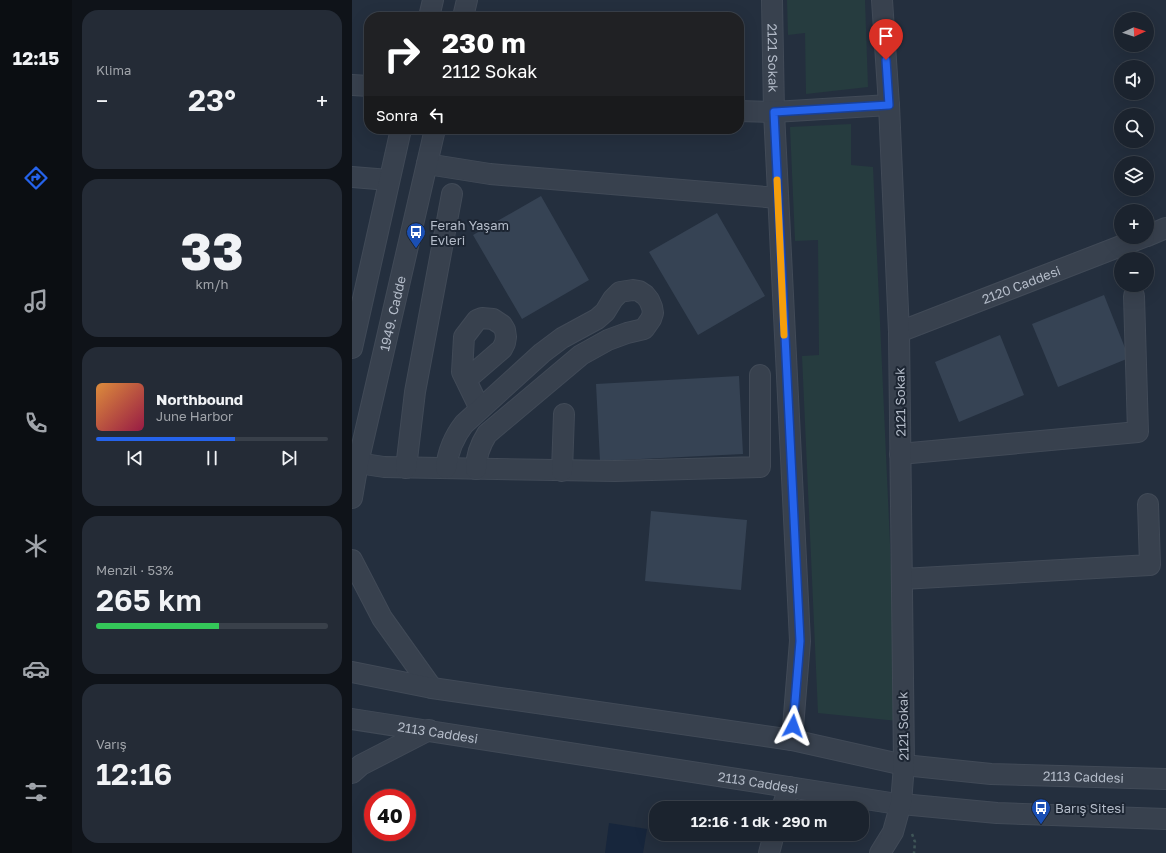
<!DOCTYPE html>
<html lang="tr">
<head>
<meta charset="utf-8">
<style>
  :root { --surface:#1b232e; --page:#242b36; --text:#f1f3f6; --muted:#a0a4aa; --line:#39404a; --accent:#2563eb }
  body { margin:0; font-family:"Golos Text",sans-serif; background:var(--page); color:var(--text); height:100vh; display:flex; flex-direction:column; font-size:15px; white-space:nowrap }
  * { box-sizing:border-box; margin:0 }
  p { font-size:13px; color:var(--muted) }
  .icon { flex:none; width:22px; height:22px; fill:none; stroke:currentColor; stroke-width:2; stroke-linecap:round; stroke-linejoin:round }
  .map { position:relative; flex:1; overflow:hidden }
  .side { display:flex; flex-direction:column; gap:10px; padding:10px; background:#0f1319; width:280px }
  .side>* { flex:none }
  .banner { position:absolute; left:12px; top:12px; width:380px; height:122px; border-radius:16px; box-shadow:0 4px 16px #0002,0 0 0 1px var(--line); background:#202124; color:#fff; overflow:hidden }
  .needle { width:26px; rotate:87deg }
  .buttons { position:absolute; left:762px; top:12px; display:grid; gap:8px }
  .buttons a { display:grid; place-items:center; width:40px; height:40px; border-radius:50%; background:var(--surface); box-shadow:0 4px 16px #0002,0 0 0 1px var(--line); font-size:20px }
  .speed { position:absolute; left:12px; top:789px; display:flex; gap:8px; font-size:20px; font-weight:700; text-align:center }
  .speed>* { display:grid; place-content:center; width:52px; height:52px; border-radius:50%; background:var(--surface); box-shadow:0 4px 16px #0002,0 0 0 1px var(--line); line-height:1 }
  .speed .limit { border:6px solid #d22; background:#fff; color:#111 }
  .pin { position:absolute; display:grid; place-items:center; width:34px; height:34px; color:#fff; margin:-41px -17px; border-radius:50% 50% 50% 0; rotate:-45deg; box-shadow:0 0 4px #0007 }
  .pin .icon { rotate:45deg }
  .me { position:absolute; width:44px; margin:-22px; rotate:4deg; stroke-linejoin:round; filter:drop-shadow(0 0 3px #0008) }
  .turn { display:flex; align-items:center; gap:14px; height:84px; padding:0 12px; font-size:18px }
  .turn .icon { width:52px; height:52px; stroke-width:2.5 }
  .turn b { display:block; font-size:28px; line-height:34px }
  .then { display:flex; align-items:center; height:38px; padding:0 12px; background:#0003; gap:8px; font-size:15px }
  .big { font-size:30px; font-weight:600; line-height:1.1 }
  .side .widget { flex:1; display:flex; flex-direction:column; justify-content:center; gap:6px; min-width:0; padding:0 14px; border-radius:16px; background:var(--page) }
  .side .dial { align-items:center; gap:0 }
  .dial b { font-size:52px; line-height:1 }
  .song { display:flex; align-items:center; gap:12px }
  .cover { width:48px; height:48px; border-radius:6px; background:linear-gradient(135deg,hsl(30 70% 55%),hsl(340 70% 35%)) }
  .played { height:4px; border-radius:2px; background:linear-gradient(90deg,var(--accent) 60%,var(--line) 60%) }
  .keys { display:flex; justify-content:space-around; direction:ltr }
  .heat { display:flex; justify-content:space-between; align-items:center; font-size:22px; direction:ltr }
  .charge { height:6px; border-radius:3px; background:linear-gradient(90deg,#34c759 53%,var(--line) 0) }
  .trip { position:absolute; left:297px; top:801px; width:220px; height:40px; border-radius:16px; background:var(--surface); box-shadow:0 4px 16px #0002,0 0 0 1px var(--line); font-weight:600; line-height:40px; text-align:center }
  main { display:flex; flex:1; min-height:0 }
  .dock { display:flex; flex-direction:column; width:72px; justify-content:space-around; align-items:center; background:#0b0e12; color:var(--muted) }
  .dock .icon { width:28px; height:28px }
  .dock .selected { color:var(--accent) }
  .dock b { font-size:18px; color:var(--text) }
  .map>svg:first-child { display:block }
  .green { fill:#263c3f }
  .water { fill:#17263c }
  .building { fill:#364354 }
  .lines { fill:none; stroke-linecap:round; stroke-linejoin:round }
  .minor-casing { stroke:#414a57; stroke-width:22 }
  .path { stroke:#3f5557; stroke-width:2.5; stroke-dasharray:3 3; stroke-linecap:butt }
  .minor { stroke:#38414e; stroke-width:20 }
  .route-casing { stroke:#184099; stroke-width:10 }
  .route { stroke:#2563eb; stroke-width:7 }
  .slow { stroke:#f59e0b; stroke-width:7 }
  .labels { text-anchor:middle; stroke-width:4; stroke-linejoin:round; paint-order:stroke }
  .street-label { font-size:13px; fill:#b4bcc9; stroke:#1d2633 }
  .poi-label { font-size:13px; fill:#b4bcc9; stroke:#1d2633; text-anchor:start }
</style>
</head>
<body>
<main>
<nav class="dock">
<b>12:15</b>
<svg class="icon selected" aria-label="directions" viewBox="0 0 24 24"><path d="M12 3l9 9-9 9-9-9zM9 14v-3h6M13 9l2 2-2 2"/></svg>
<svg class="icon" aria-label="music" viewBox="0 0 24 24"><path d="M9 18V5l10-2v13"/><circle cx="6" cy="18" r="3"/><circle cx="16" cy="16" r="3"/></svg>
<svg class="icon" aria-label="phone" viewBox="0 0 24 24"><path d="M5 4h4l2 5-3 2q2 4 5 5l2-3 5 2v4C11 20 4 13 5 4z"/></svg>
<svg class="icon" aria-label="climate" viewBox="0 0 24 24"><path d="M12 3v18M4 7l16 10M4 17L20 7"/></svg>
<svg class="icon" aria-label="car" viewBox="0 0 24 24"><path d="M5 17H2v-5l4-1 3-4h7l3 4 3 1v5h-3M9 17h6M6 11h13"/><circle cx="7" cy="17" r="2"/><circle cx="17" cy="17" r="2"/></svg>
<svg class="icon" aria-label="filters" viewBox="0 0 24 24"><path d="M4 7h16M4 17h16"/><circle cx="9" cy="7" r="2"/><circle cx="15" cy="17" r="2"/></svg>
</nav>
<section class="side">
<div class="widget"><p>Klima</p>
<div class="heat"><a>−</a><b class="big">23°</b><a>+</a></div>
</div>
<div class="widget dial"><b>33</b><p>km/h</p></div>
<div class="widget">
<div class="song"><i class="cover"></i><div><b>Northbound</b><p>June Harbor</p></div></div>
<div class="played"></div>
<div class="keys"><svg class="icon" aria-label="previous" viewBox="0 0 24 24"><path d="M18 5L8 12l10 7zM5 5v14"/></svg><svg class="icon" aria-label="pause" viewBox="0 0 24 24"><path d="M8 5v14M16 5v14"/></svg><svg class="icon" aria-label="next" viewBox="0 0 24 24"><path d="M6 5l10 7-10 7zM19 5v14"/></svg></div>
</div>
<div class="widget"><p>Menzil · 53%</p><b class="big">265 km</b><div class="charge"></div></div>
<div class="widget"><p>Varış</p><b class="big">12:16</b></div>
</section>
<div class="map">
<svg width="814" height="853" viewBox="0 0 814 853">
  <rect width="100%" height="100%" fill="#242f3e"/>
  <!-- green -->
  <path class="green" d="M 435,0 L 513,0 L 516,87 L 454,94 L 453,33 L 436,35 Z
    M 499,124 L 499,165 L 521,167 L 546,721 L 466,713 L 450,356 L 467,355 L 466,240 L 443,241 L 438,127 Z"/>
  <!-- water -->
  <path class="water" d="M 257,823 L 295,829 L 291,853 L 253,853 Z"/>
  <!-- building -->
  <path class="building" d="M 189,196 L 237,280 L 170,319 L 121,235 Z
    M 365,213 L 413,296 L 346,335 L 297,252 Z
    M 752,295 L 777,358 L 706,387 L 680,324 Z
    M 648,335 L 672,395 L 607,422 L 583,362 Z
    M 387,376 L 391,454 L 248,461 L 244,384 Z
    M 299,511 L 395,520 L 389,590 L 293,581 Z"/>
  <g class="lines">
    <!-- minor casing -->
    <g class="minor-casing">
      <g id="minor">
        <path id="s1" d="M 420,0 L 422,112 L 448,641 L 440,740"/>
        <path d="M 77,17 L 81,0"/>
        <path d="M 111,17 L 115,0"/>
        <path d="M 0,85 L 17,86"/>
        <path d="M 387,111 L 422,112 L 537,105"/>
        <path d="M 75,164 L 138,174 L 426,198"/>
        <path d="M 0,177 L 37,180"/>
        <path d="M 795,236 L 814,228"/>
        <path id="s2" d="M 547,332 L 792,237"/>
        <path d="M 0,348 L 49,129"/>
        <path d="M 114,380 L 150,349 L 153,343 L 154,337 L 153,330 L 150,325 L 141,319 L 130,318 L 125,320 L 112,337 L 110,372 L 128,409"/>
        <path d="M 548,454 L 786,432 L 782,296"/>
        <path d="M 6,463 L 32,467 L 263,471 L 408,467 L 408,375"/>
        <path d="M 54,468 L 63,392 L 100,194"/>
        <path d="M 94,468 C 96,451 101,438 112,424 L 190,353 L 210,338 L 245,319 L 253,312 L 261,299 L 268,292 L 281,290 L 287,291 L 293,295 L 297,300 L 300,307 L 301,313 L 299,319 L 292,329 L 275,333 L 256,340 L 229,355 L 135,434 C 128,445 124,456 124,469"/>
        <path d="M 210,471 L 212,414"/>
        <path id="s3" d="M 0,498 L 6,463 L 83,129"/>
        <path d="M 0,560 L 30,618 L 80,688"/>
        <path d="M 550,579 L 798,565 L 796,504"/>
        <path id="s4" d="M 0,672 L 80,688 L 440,740 L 552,765 L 639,774 L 814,779"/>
        <path id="s5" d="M 0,719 L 539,803 L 645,813 L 814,819"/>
        <path d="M 0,773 L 9,765 L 77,730"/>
        <path d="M 430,808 L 437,787"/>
        <path d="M 417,853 L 422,834"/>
        <path d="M 528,853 L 541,832 L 549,803 L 552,765 L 547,332 L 537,105 L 530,0"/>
      </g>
    </g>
    <!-- path -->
    <path class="path" d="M 560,834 L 563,842 L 562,853"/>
    <!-- minor -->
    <use href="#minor" class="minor"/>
  </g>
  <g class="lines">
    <!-- route casing -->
    <g class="route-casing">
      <path id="route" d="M 441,726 L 448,641 L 422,112 L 537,105 L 534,60"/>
    </g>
    <!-- route -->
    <use href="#route" class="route"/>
    <!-- slow -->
    <path class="slow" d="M 425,180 L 432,335"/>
  </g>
  <!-- icons -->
  <defs>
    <g id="bus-pin" transform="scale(1)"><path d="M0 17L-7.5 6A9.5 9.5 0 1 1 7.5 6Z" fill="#1a4fb4" stroke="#1d2633"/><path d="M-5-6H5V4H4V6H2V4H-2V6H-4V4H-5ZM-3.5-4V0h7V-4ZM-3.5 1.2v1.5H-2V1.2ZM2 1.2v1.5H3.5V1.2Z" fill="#fff"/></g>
  </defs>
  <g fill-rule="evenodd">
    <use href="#bus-pin" x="64" y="232"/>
    <use href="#bus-pin" x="689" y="808"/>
  </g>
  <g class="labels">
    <!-- street labels -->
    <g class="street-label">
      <text dy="5" stroke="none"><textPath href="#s1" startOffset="58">2121 Sokak</textPath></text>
      <text dy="5" stroke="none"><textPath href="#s2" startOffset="131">2120 Caddesi</textPath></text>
      <text dy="5" stroke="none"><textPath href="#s3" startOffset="189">1949. Cadde</textPath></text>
      <text transform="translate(548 402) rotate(-91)" y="5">2121 Sokak</text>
      <text transform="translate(551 726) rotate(-91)" y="5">2121 Sokak</text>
      <text dy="5" stroke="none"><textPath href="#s5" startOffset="87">2113 Caddesi</textPath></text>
      <text dy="5" stroke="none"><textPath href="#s4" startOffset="740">2113 Caddesi</textPath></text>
      <text dy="5" stroke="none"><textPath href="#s5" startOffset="411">2113 Caddesi</textPath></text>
    </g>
    <!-- poi labels -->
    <g class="poi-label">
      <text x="78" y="230">Ferah Yaşam<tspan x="78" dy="15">Evleri</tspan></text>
      <text x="703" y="813">Barış Sitesi</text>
    </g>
  </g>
</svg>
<div class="buttons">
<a><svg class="needle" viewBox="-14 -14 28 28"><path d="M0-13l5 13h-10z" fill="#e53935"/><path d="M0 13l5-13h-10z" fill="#a0a4aa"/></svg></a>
<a><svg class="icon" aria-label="sound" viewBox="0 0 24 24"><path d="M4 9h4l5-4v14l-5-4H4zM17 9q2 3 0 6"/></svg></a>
<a><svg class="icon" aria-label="search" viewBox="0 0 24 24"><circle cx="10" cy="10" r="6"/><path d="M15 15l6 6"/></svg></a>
<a><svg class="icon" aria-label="layers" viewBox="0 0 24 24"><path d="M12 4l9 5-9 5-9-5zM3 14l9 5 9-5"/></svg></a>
<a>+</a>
<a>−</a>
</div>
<div class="speed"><div class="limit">40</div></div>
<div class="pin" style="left:534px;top:60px;background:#d93025"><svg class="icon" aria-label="arrive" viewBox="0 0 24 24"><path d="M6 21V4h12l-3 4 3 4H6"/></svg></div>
<svg class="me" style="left:441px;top:726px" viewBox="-20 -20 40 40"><path d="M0-17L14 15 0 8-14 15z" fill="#2563eb" stroke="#fff" stroke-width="4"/></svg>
<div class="trip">12:16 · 1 dk · 290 m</div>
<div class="banner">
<div class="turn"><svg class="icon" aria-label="right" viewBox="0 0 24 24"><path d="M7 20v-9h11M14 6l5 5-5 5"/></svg><div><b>230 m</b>2112 Sokak</div></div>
<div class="then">Sonra<svg class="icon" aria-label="left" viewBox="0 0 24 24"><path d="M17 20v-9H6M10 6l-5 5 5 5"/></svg></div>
</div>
</div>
</main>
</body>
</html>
